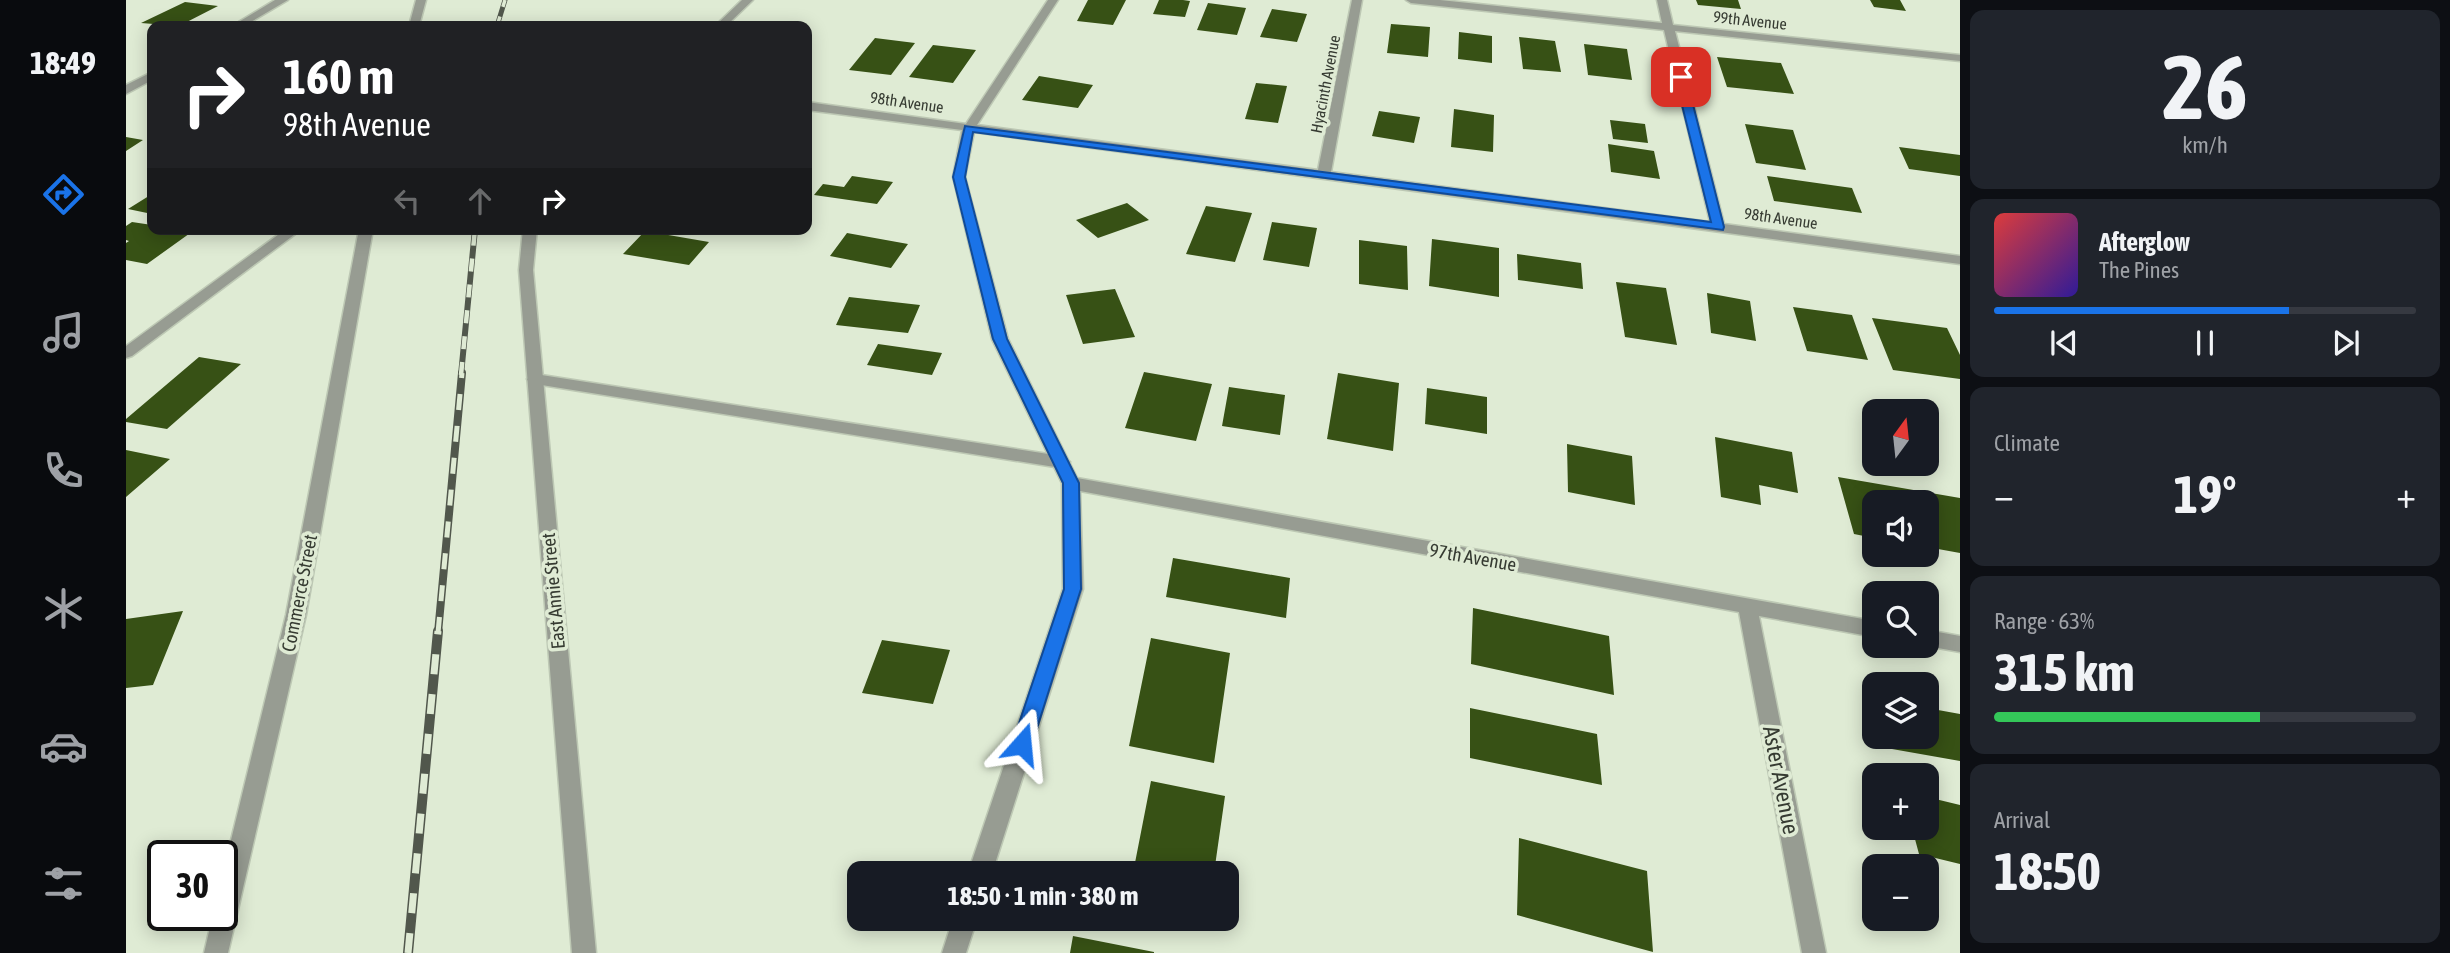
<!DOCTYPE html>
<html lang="en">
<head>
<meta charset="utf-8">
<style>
  :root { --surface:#171b24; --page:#20242c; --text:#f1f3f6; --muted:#9ea1a6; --line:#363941; --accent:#1a73e8 }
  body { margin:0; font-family:"Asap Condensed",sans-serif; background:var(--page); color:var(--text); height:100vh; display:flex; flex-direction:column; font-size:26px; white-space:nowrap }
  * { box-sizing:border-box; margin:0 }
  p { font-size:23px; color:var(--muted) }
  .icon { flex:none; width:38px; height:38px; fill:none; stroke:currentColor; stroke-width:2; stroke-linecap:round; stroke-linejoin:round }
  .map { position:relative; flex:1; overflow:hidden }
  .panel { display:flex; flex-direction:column; gap:10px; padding:10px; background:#0d0f14; width:490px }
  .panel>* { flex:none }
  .top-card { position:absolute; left:21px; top:21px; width:665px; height:214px; border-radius:14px; box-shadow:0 4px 18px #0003; background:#202124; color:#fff; overflow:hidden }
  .needle { width:46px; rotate:15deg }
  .tools { position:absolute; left:1736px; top:399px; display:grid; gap:14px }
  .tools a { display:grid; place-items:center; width:77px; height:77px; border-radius:14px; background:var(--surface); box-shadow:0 4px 18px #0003; font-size:35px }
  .speed { position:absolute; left:21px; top:840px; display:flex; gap:14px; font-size:35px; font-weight:700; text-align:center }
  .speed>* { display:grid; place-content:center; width:91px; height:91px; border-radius:50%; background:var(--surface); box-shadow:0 4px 18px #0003; line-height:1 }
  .speed .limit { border:4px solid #111; border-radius:10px; background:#fff; color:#111 }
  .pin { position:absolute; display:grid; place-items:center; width:60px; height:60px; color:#fff; margin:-30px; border-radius:14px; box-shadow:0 4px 10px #0006 }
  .me { position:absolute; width:77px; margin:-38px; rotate:18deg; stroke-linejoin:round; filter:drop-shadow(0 0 5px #0008) }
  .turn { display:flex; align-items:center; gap:24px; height:147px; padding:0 21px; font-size:32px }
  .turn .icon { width:91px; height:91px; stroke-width:2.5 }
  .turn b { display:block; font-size:49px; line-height:60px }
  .lanes { display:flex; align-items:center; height:66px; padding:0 21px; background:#0003; justify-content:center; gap:35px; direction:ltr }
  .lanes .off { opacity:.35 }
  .big { font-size:52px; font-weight:700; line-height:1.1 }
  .panel .tile { flex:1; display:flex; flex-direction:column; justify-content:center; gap:10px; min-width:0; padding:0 24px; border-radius:14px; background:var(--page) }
  .panel .dial { align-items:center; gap:0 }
  .dial b { font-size:91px; line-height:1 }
  .song { display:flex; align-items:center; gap:21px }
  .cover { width:84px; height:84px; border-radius:10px; background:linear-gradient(135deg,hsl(0 70% 55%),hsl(250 70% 35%)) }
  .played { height:7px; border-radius:4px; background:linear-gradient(90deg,var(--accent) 70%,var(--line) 70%) }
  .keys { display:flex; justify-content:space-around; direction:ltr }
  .heat { display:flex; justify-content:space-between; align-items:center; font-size:38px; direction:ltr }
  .charge { height:10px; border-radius:5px; background:linear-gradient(90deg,#34c759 63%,var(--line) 0) }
  .trip { position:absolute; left:721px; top:861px; width:392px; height:70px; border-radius:14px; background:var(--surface); box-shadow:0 4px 18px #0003; font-weight:700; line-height:70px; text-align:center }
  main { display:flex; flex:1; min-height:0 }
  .tab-bar { display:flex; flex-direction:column; width:126px; justify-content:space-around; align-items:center; background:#090b0e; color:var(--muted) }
  .tab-bar .icon { width:49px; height:49px }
  .tab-bar .current { color:var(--accent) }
  .tab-bar b { font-size:32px; color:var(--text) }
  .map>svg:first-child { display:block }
  .building { fill:#375115 }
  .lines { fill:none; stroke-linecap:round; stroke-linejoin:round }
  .service-casing { stroke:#bdc8b4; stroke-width:3 }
  .minor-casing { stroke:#bdc8b4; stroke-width:3 }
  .service { fill:#979c92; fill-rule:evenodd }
  .minor { fill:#979c92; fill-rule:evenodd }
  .rail-far3-casing { stroke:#51574c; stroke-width:5 }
  .rail-far2-casing { stroke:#51574c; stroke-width:6 }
  .rail-far1-casing { stroke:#51574c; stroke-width:8 }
  .rail-casing { stroke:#51574c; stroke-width:10 }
  .rail-far3 { stroke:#dfebd4; stroke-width:3.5; stroke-dasharray:10; stroke-linecap:butt }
  .rail-far2 { stroke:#dfebd4; stroke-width:4.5; stroke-dasharray:13; stroke-linecap:butt }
  .rail-far1 { stroke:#dfebd4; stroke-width:5; stroke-dasharray:16; stroke-linecap:butt }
  .rail { stroke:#dfebd4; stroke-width:7; stroke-dasharray:20; stroke-linecap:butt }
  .route { fill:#1a73e8; stroke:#114b97; stroke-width:2 }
  .labels { text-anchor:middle; stroke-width:7; stroke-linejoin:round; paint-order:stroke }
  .far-street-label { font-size:16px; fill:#363b32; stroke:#dfebd4 }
  .street-label { font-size:19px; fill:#363b32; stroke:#dfebd4 }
  .near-street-label { font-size:23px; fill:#363b32; stroke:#dfebd4 }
</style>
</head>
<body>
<main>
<nav class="tab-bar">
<b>18:49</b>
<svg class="icon current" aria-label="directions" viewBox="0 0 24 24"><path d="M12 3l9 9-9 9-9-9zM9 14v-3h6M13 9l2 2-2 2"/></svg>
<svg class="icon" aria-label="music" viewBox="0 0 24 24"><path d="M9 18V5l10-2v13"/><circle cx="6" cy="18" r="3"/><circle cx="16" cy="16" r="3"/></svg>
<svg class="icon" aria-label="phone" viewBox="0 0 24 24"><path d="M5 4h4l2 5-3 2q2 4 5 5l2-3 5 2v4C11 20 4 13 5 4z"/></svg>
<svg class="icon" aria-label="climate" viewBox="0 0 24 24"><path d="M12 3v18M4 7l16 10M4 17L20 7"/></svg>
<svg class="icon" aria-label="car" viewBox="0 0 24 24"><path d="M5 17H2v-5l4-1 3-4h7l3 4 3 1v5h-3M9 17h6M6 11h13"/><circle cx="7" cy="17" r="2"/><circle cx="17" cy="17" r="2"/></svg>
<svg class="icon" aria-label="filters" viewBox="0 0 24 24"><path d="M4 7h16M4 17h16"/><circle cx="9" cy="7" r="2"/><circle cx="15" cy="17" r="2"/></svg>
</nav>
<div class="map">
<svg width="1834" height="953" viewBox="0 0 1834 953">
  <rect width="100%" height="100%" fill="#dfebd4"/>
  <!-- building -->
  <path class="building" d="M 962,0 L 1000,0 L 987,25 L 951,21 Z
    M 1033,0 L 1057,0 L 1064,1 L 1059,17 L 1027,14 Z
    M 1570,0 L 1612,0 L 1615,9 L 1572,5 Z
    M 1744,0 L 1774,0 L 1780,11 L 1748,7 Z
    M 59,2 L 92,6 L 53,26 L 15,23 Z
    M 1082,3 L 1120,8 L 1111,35 L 1071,30 Z
    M 1146,9 L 1181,14 L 1171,42 L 1134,37 Z
    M 1265,24 L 1304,27 L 1302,57 L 1261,53 Z
    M 1333,32 L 1366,36 L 1366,63 L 1332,59 Z
    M 1393,37 L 1429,41 L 1435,72 L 1397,69 Z
    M 749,38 L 789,43 L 765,75 L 723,70 Z
    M 1458,44 L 1501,49 L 1506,80 L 1462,75 Z
    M 807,45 L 850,50 L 827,83 L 783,77 Z
    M 1591,57 L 1655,63 L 1668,94 L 1601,87 Z
    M 913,76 L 967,85 L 952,108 L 896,100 Z
    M 1130,83 L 1161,86 L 1152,123 L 1119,119 Z
    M 1328,109 L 1368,115 L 1367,152 L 1325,147 Z
    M 1253,111 L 1294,117 L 1288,143 L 1246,136 Z
    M 1484,120 L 1519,124 L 1522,143 L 1487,139 Z
    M 1619,124 L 1667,130 L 1680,170 L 1630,163 Z
    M 0,137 L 17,140 L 0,151 Z
    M 1482,144 L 1528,151 L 1534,179 L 1485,172 Z
    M 1773,147 L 1834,155 L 1834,176 L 1783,169 Z
    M 726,176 L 767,182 L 751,204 L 688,195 L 697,184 L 718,187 Z
    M 1641,176 L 1726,188 L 1736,213 L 1648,201 Z
    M 26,194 L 26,214 L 2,209 Z
    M 1001,203 L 1023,220 L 972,238 L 950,220 Z
    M 1080,206 L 1126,213 L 1109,262 L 1060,254 Z
    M 6,222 L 26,225 L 26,229 L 67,231 L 21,264 L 0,260 L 0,243 L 3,241 L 0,240 L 0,226 Z
    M 1146,222 L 1191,228 L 1183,267 L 1137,260 Z
    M 519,231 L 583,242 L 563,265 L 497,254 Z
    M 721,233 L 782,244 L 765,268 L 704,256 Z
    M 1306,239 L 1373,248 L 1373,297 L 1303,286 Z
    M 1233,240 L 1281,246 L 1282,290 L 1233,284 Z
    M 1391,254 L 1455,263 L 1457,289 L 1392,280 Z
    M 1490,282 L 1540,288 L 1551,345 L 1499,337 Z
    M 989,289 L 1009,337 L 957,344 L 940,295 Z
    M 1581,293 L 1624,301 L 1630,341 L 1585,333 Z
    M 723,297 L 794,305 L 782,333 L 710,325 Z
    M 1667,307 L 1726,315 L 1742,360 L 1681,351 Z
    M 1746,318 L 1821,328 L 1834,355 L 1834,379 L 1767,370 Z
    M 752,344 L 816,353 L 806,375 L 741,365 Z
    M 73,357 L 115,364 L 41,429 L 0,422 L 0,419 Z
    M 1018,372 L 1086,384 L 1070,441 L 999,428 Z
    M 1212,373 L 1273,383 L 1267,451 L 1201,439 Z
    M 1103,387 L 1159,395 L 1154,435 L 1096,426 Z
    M 1301,388 L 1361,397 L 1361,434 L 1299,424 Z
    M 1589,437 L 1666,452 L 1672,493 L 1633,485 L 1635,505 L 1595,497 Z
    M 1441,444 L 1506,456 L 1509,505 L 1442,492 Z
    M 0,450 L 44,459 L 0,497 Z
    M 1712,477 L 1834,498 L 1834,553 L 1801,547 L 1801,502 L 1748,502 L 1748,538 L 1728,534 Z
    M 1047,558 L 1164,578 L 1160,618 L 1040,597 Z
    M 1347,608 L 1483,636 L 1488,695 L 1345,664 Z
    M 57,611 L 27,685 L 0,688 L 0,619 Z
    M 1025,638 L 1104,653 L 1088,763 L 1003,746 Z
    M 756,640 L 824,650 L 807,704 L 736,693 Z
    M 1736,697 L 1748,699 L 1748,737 L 1801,737 L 1801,708 L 1834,714 L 1834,761 L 1749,746 Z
    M 1344,708 L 1471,734 L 1476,785 L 1344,758 Z
    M 1025,781 L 1099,796 L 1088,873 L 1007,873 Z
    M 1801,797 L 1834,805 L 1834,864 L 1793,854 L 1786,828 L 1801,828 Z
    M 1393,838 L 1521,871 L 1527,952 L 1391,915 Z
    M 1033,919 L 1082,919 L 1080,930 Z
    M 947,936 L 1028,952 L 1028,953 L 944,953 Z"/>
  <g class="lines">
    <!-- service casing -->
    <g class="service-casing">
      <path id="service" d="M 409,374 L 935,456 L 944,462 L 935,468 L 403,383 L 401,379 Z"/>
    </g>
    <!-- minor casing -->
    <g class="minor-casing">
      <path id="minor" d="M 149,0 L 162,0 L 118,26 L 106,26 Z
        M 290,0 L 300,0 L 293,26 L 283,26 Z
        M 616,0 L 627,0 L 600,26 L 589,26 Z
        M 922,0 L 932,0 L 851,125 L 1192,170 L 1226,0 L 1236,0 L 1205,172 L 1584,222 L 1538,30 L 1285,3 L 1280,0 L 1314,0 L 1536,23 L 1531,0 L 1541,0 L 1547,25 L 1834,55 L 1834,61 L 1549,31 L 1598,224 L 1834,256 L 1834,264 L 848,132 L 839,177 L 882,339 L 951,478 L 1748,621 L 1748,637 L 1633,616 L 1700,953 L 1676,953 L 1613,612 L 954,491 L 957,589 L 866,873 L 842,873 L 937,589 L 936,483 L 866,339 L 827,177 L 836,130 L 681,110 L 681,102 L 840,124 Z
        M 26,72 L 26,80 L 0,94 L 0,85 Z
        M 160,229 L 176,229 L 6,356 L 0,358 L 0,346 Z
        M 233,229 L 247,229 L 180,615 L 102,953 L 78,953 L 87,915 L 96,915 L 96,877 L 160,615 Z
        M 397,229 L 411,229 L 407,270 L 470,953 L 446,953 L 393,270 Z
        M 1801,630 L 1834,636 L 1834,652 L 1801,646 Z
        M 827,919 L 851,919 L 840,953 L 816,953 Z"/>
    </g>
    <!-- service -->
    <use href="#service" class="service"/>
    <!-- minor -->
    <use href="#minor" class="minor"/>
    <!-- rail-far3 casing -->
    <g class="rail-far3-casing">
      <path id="rail-far3" d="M 371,26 L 379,0"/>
    </g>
    <!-- rail-far2 casing -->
    <g class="rail-far2-casing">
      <path id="rail-far2" d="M 335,375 L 349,229"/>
    </g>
    <!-- rail-far1 casing -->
    <g class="rail-far1-casing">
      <path id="rail-far1" d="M 312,633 L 336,373"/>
    </g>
    <!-- rail casing -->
    <g class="rail-casing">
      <path id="rail" d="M 282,953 L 312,631"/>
    </g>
    <!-- rail-far3 -->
    <use href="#rail-far3" class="rail-far3"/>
    <!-- rail-far2 -->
    <use href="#rail-far2" class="rail-far2"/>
    <!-- rail-far1 -->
    <use href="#rail-far1" class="rail-far1"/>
    <!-- rail -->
    <use href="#rail" class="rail"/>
  </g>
  <!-- route -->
  <path class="route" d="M 1555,74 L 1560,77 L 1598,227 L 1597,230 L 847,132 L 839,177 L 881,339 L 953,483 L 955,589 L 906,744 L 903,750 L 896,752 L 889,750 L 886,744 L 938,589 L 937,483 L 867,339 L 827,177 L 839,126 L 1585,222 L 1549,77 Z"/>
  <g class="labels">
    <!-- far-street labels -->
    <g class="far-street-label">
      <text transform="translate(1624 20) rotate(6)" y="6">99th Avenue</text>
      <text transform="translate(1199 84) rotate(-79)" y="6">Hyacinth Avenue</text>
      <text transform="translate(781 102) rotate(8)" y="6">98th Avenue</text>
      <text transform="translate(1655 218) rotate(8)" y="6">98th Avenue</text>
    </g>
    <!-- street labels -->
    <g class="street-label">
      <text transform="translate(1347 557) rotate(10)" y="7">97th Avenue</text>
      <text transform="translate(427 591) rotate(-95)" y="7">East Annie Street</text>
      <text transform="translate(173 593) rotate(-79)" y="7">Commerce Street</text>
    </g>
    <!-- near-street labels -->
    <g class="near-street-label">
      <text transform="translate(1655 780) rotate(79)" y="8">Aster Avenue</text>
    </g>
  </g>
</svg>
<div class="tools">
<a><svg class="needle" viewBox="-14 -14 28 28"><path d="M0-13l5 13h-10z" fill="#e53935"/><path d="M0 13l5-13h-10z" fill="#9ea1a6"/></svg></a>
<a><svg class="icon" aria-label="sound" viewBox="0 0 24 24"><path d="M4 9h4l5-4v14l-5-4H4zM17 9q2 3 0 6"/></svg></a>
<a><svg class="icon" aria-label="search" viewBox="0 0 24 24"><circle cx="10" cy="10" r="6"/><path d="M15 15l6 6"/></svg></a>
<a><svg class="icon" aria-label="layers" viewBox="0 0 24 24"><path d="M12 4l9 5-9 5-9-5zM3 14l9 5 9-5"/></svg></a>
<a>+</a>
<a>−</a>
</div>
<div class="speed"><div class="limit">30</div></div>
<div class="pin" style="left:1555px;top:77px;background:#d93025"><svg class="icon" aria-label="arrive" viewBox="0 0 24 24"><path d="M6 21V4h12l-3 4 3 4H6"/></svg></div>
<svg class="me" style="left:896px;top:744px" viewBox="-20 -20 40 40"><path d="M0-17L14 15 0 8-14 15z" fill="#1a73e8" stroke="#fff" stroke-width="4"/></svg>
<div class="trip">18:50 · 1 min · 380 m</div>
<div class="top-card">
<div class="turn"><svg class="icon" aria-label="right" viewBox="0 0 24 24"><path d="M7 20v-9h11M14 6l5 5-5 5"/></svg><div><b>160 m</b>98th Avenue</div></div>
<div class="lanes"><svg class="icon off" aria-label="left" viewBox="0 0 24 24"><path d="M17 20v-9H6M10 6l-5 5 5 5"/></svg><svg class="icon off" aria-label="ahead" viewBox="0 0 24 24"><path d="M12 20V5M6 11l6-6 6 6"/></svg><svg class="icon" aria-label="right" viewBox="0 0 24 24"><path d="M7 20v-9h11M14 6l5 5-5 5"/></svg></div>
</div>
</div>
<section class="panel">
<div class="tile dial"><b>26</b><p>km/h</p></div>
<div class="tile">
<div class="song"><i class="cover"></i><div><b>Afterglow</b><p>The Pines</p></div></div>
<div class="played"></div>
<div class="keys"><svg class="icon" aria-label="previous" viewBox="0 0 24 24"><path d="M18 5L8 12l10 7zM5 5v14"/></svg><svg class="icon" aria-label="pause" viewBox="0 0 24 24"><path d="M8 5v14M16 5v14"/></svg><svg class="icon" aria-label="next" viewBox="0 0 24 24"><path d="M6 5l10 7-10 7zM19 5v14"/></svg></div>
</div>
<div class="tile"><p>Climate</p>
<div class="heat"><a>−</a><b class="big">19°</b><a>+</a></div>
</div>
<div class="tile"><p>Range · 63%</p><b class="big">315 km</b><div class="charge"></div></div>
<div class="tile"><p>Arrival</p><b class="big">18:50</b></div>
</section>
</main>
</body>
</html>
